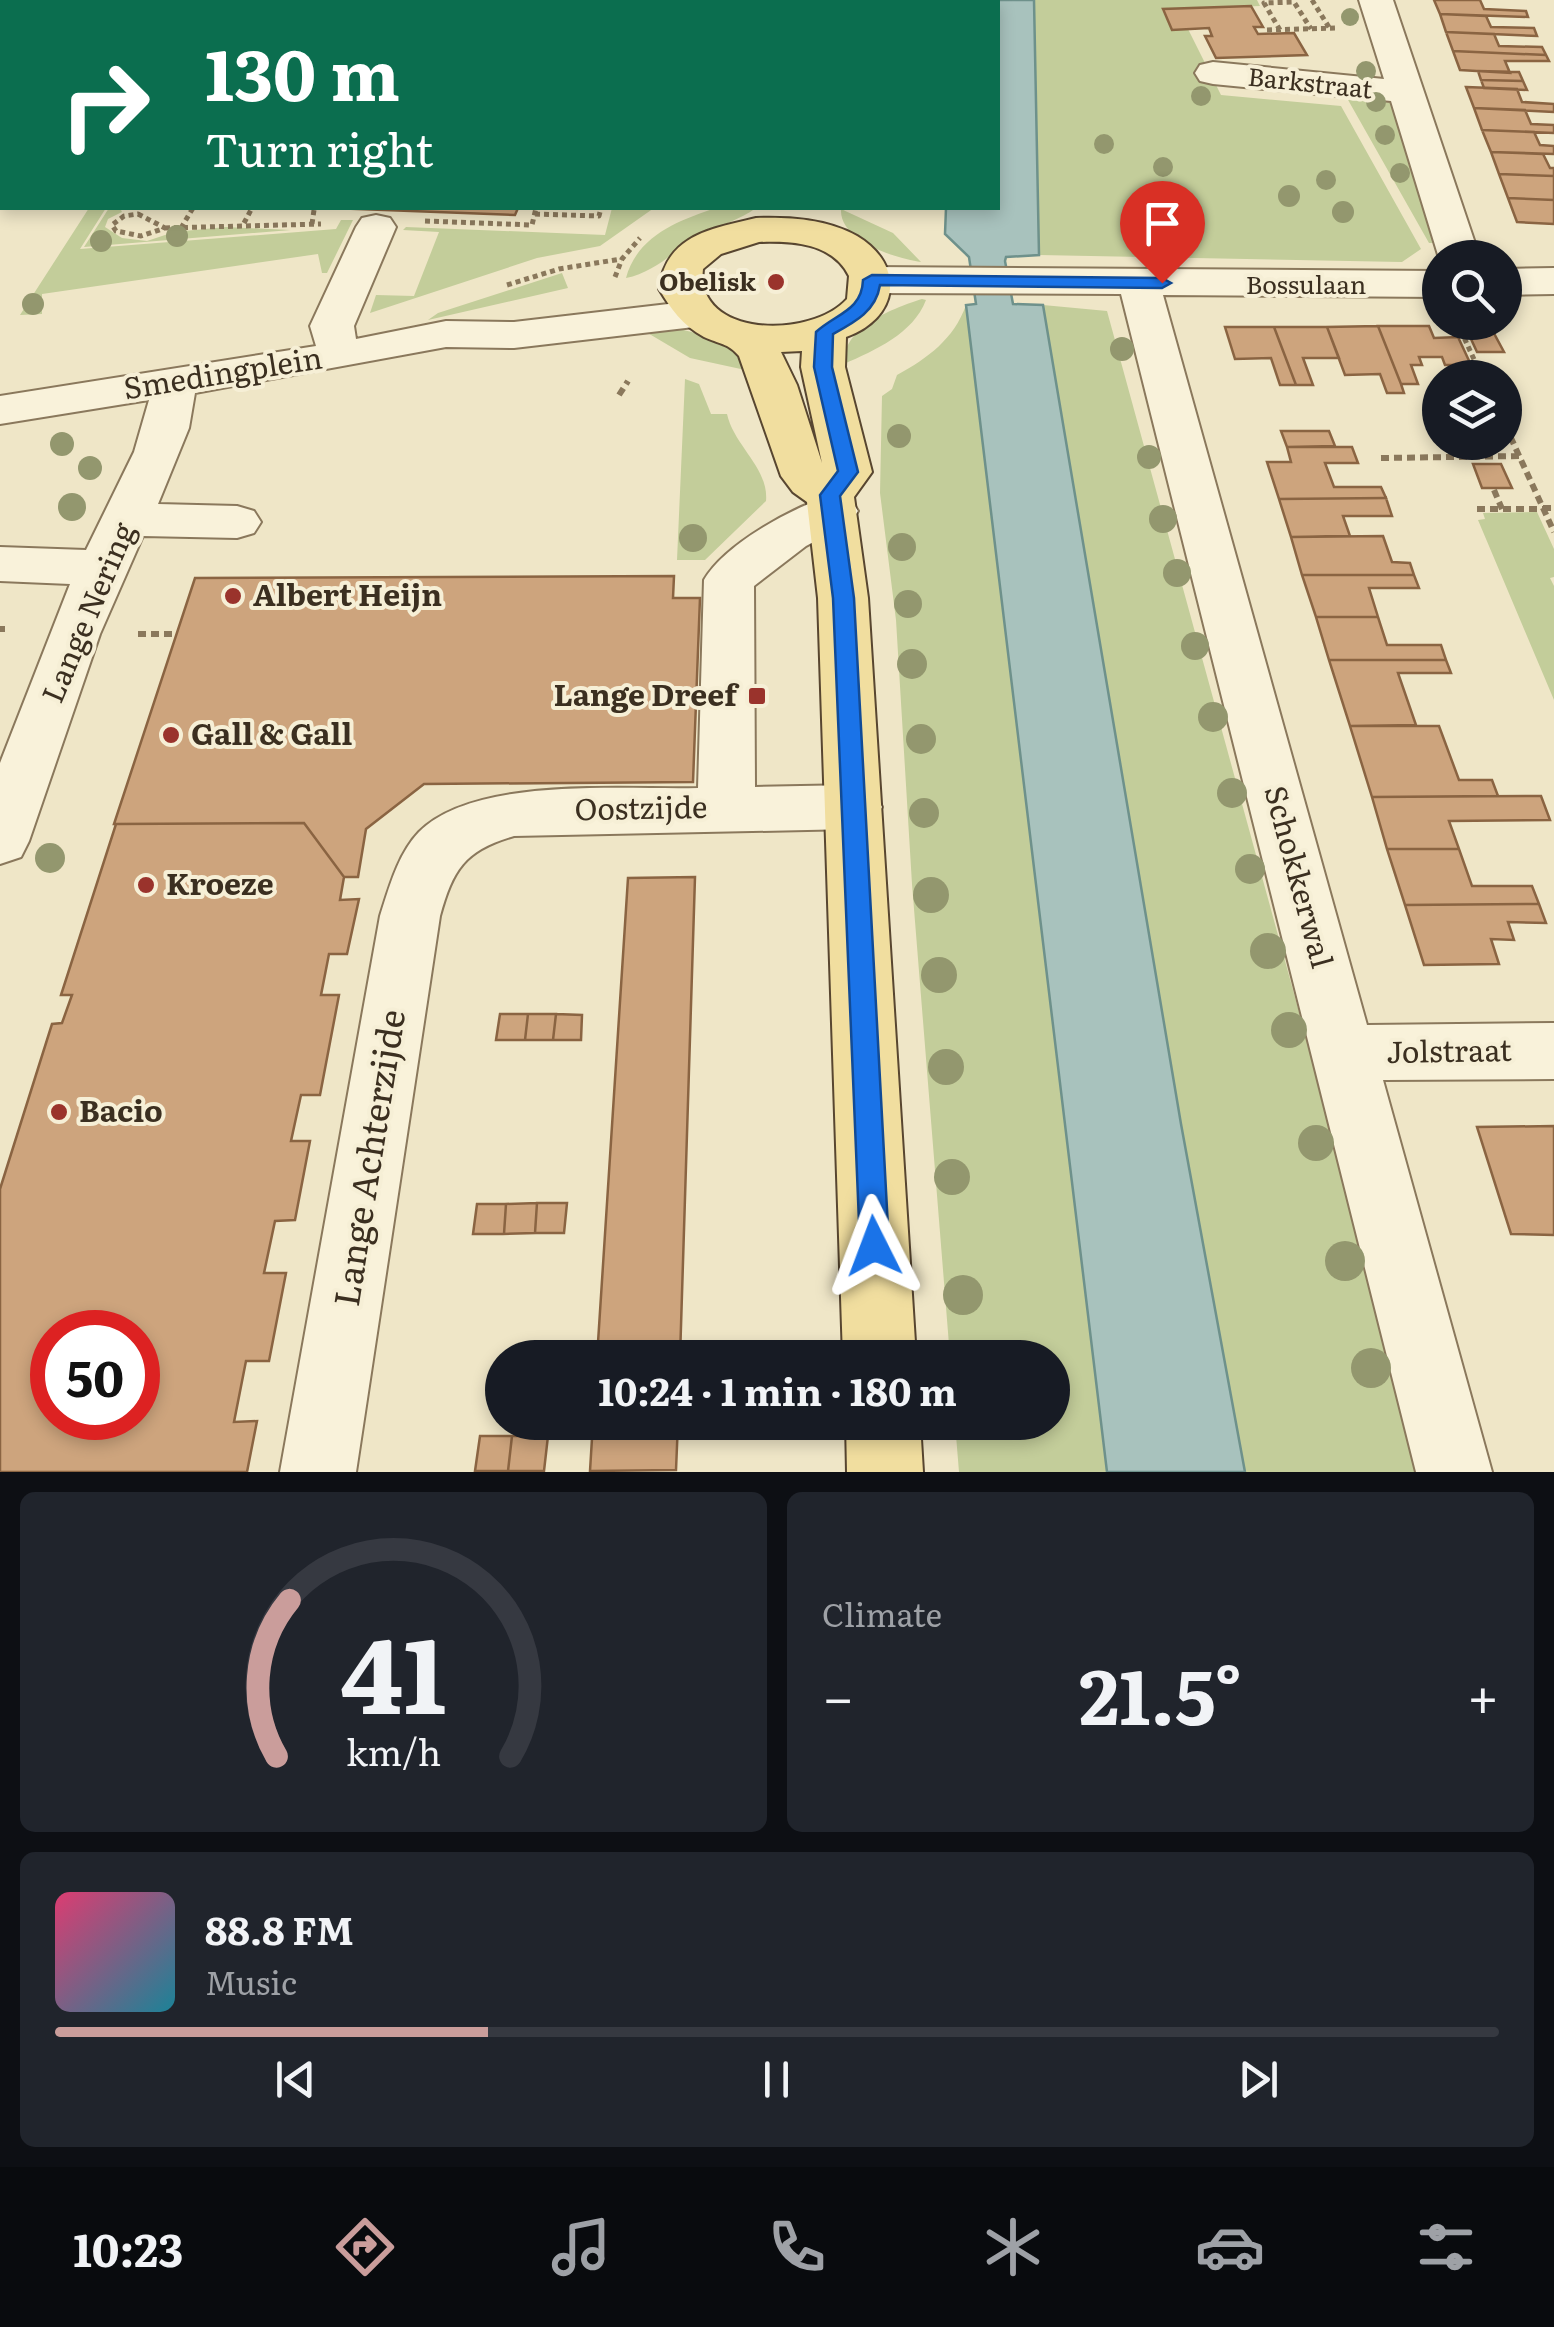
<!DOCTYPE html>
<html lang="en">
<head>
<meta charset="utf-8">
<style>
  :root { --surface:#171b24; --page:#20242c; --text:#f1f3f6; --muted:#9ea1a6; --line:#363941; --accent:#ca9d9b }
  body { margin:0; font-family:Literata,serif; background:var(--page); color:var(--text); height:100vh; display:flex; flex-direction:column; font-size:38px; white-space:nowrap }
  * { box-sizing:border-box; margin:0 }
  p { font-size:32px; color:var(--muted) }
  .icon { flex:none; width:55px; height:55px; fill:none; stroke:currentColor; stroke-width:2; stroke-linecap:round; stroke-linejoin:round }
  .map { position:relative; height:1472px; overflow:hidden }
  .panel { display:flex; flex-direction:column; gap:20px; padding:20px; background:#0d0f14; flex:1 }
  .panel>* { flex:none }
  .banner { position:absolute; left:0px; top:0px; width:1000px; height:210px; box-shadow:0 5px 15px #0003; background:#0b6e4f; color:#fff; overflow:hidden }
  .controls { position:absolute; left:1422px; top:240px; display:grid; gap:20px }
  .controls a { display:grid; place-items:center; width:100px; height:100px; border-radius:50%; background:var(--surface); box-shadow:0 5px 15px #0003; font-size:50px }
  .speed { position:absolute; left:30px; top:1310px; display:flex; gap:20px; font-size:50px; font-weight:700; text-align:center }
  .speed>* { display:grid; place-content:center; width:130px; height:130px; border-radius:50%; background:var(--surface); box-shadow:0 5px 15px #0003; line-height:1 }
  .speed .limit { border:15px solid #d22; background:#fff; color:#111 }
  .pin { position:absolute; display:grid; place-items:center; width:85px; height:85px; color:#fff; margin:-102px -42px; border-radius:50% 50% 50% 0; rotate:-45deg; box-shadow:0 0 10px #0007 }
  .pin .icon { rotate:45deg }
  .me { position:absolute; width:110px; margin:-55px; rotate:357deg; stroke-linejoin:round; filter:drop-shadow(0 0 8px #0008) }
  .turn { display:flex; align-items:center; gap:35px; height:210px; padding:0 40px; font-size:45px }
  .turn .icon { width:130px; height:130px; stroke-width:2.5 }
  .turn b { display:block; font-size:70px; line-height:85px }
  .big { font-size:75px; font-weight:700; line-height:1.1 }
  .panel .widget { flex:1; display:flex; flex-direction:column; justify-content:center; gap:15px; min-width:0; padding:0 35px; border-radius:15px; background:var(--page) }
  .panel .dial { align-items:center; gap:0 }
  .dial svg { height:260px; overflow:visible; fill:none; stroke:var(--line); stroke-width:7; stroke-linecap:round; text-anchor:middle }
  .dial text { fill:var(--text); stroke:none }
  .song { display:flex; align-items:center; gap:30px }
  .cover { width:120px; height:120px; border-radius:15px; background:linear-gradient(135deg,hsl(340 70% 55%),hsl(190 70% 35%)) }
  .played { height:10px; border-radius:5px; background:linear-gradient(90deg,var(--accent) 30%,var(--line) 30%) }
  .keys { display:flex; justify-content:space-around; direction:ltr }
  .heat { display:flex; justify-content:space-between; align-items:center; font-size:55px; direction:ltr }
  .panel .tiles { flex:1; display:grid; gap:20px; grid-template-columns:1fr 1fr }
  .widget:last-child { grid-column:span 2 }
  .trip { position:absolute; left:485px; top:1340px; width:585px; height:100px; border-radius:50px; background:var(--surface); box-shadow:0 5px 15px #0003; font-weight:700; line-height:100px; text-align:center }
  .tabs { display:flex; height:160px; justify-content:space-around; align-items:center; background:#090b0e; color:var(--muted) }
  .tabs .icon { width:70px; height:70px }
  .tabs .on { color:var(--accent) }
  .tabs b { font-size:45px; color:var(--text) }
  .map>svg:first-child { display:block }
  .green { fill:#c3cd9a }
  .water { fill:#a8c2bd; stroke:#6e918b; stroke-width:2.5 }
  .building { fill:#cda47d; stroke:#8a6442; stroke-width:2.5; fill-rule:evenodd }
  .lines { fill:none; stroke-linecap:round; stroke-linejoin:round }
  .minor-casing { stroke:#8a785c; stroke-width:4 }
  .major-casing { stroke:#584630; stroke-width:4 }
  .path-far1 { stroke:#8a785c; stroke-width:5; stroke-dasharray:5 4; stroke-linecap:butt }
  .path { stroke:#8a785c; stroke-width:6; stroke-dasharray:8 5; stroke-linecap:butt }
  .minor { fill:#f9f2da; fill-rule:evenodd }
  .major { fill:#f1de9f; fill-rule:evenodd }
  .tree { fill:#93976e }
  .route { fill:#1a73e8; stroke:#114b97; stroke-width:2.5 }
  .poi-dot { fill:#9a332c; stroke:#f6efd6; stroke-width:4 }
  .labels { text-anchor:middle; stroke-width:8; stroke-linejoin:round; paint-order:stroke }
  .far-street-label { font-size:25px; fill:#3b2f20; stroke:#f6efd6 }
  .far-poi-label { font-size:25px; font-weight:bold; fill:#3b2f20; stroke:#f6efd6; text-anchor:end }
  .street-label { font-size:30px; fill:#3b2f20; stroke:#f6efd6 }
  .poi-label { font-size:30px; font-weight:bold; fill:#3b2f20; stroke:#f6efd6; text-anchor:start }
  .near-street-label { font-size:35px; fill:#3b2f20; stroke:#f6efd6 }
</style>
</head>
<body>
<div class="map">
<svg width="1554" height="1472" viewBox="0 0 1554 1472">
  <rect width="100%" height="100%" fill="#efe6c7"/>
  <!-- green -->
  <path class="green" d="M 1034,0 L 1257,0 L 1260,6 L 1162,10 L 1172,30 L 1188,29 L 1221,95 L 1341,106 L 1421,249 L 1402,262 L 1039,255 Z
    M 1343,91 L 1391,95 L 1437,243 L 1429,243 Z
    M 89,208 L 106,208 L 80,249 L 336,229 L 341,220 L 353,220 L 327,273 L 322,273 L 318,254 L 42,294 L 42,314 L 20,315 Z
    M 109,208 L 120,208 L 122,212 L 108,219 L 105,227 L 122,238 L 147,241 L 174,232 L 226,227 L 291,230 L 84,247 Z
    M 612,208 L 654,208 L 600,246 L 537,258 L 370,313 L 376,295 L 414,296 L 439,232 L 403,230 L 406,227 L 605,235 Z
    M 716,208 L 756,208 C 739,220 723,224 704,234 C 677,247 657,272 626,278 C 637,236 679,220 716,208 Z
    M 841,209 L 893,233 L 921,262 C 894,258 839,240 841,209 Z
    M 562,273 L 568,288 L 428,320 L 438,313 Z
    M 922,299 L 926,300 C 913,334 875,350 844,364 C 842,327 894,308 922,299 Z
    M 966,305 L 1107,1472 L 959,1472 L 955,1423 L 1052,1422 L 1052,1358 L 950,1357 L 912,884 L 896,620 L 880,493 L 882,396 L 892,389 L 897,375 C 928,358 954,339 966,305 Z
    M 1043,305 L 1107,311 L 1333,1136 L 1417,1472 L 1245,1472 L 1181,1124 Z
    M 674,328 C 700,333 739,344 750,371 L 690,358 L 646,332 Z
    M 685,379 L 699,384 L 711,414 L 727,414 C 734,446 769,468 766,501 L 705,560 L 677,560 Z
    M 1537,512 L 1554,549 L 1554,577 L 1550,578 L 1554,586 L 1554,700 L 1478,520 L 1485,519 L 1483,513 Z"/>
  <!-- water -->
  <path class="water" d="M 956,0 L 1034,0 L 1039,255 L 1006,257 L 1005,261 L 1013,304 L 1043,305 L 1181,1124 L 1245,1472 L 1107,1472 L 966,305 L 976,304 L 969,257 L 945,234 L 946,208 L 998,208 L 998,2 Z"/>
  <!-- building -->
  <path class="building" d="M 387,0 L 530,0 L 386,2 Z
    M 1434,0 L 1480,0 L 1484,9 L 1526,11 L 1528,17 L 1440,14 Z
    M 1251,6 L 1263,27 L 1254,27 L 1258,34 L 1294,33 L 1307,55 L 1216,58 L 1205,36 L 1212,36 L 1209,28 L 1172,30 L 1163,9 Z
    M 1440,14 L 1486,16 L 1491,27 L 1534,28 L 1537,36 L 1446,32 Z
    M 1446,32 L 1494,34 L 1499,46 L 1542,47 L 1546,55 L 1453,51 Z
    M 1453,51 L 1546,55 L 1549,61 L 1505,61 L 1510,73 L 1460,70 Z
    M 1478,71 L 1519,72 L 1523,81 L 1481,80 Z
    M 1481,80 L 1523,81 L 1527,90 L 1484,88 Z
    M 1466,87 L 1517,89 L 1522,102 L 1554,104 L 1554,112 L 1474,108 Z
    M 1474,108 L 1525,110 L 1531,124 L 1554,125 L 1554,133 L 1482,130 Z
    M 1482,130 L 1534,132 L 1540,145 L 1554,146 L 1554,154 L 1491,152 Z
    M 1491,152 L 1543,154 L 1550,168 L 1554,168 L 1554,176 L 1499,174 Z
    M 1499,174 L 1554,176 L 1554,200 L 1508,198 Z
    M 1508,198 L 1554,200 L 1554,224 L 1517,222 Z
    M 331,208 L 518,208 L 515,215 Z
    M 1378,326 L 1429,326 L 1434,338 L 1458,337 L 1471,365 L 1445,365 L 1442,357 L 1419,357 L 1422,365 L 1411,365 L 1418,384 L 1401,384 Z
    M 1378,326 L 1401,384 L 1404,393 L 1387,393 L 1380,374 L 1345,375 L 1327,327 Z
    M 1465,326 L 1490,326 L 1504,352 L 1477,352 Z
    M 1225,327 L 1274,327 L 1296,385 L 1280,385 L 1271,358 L 1235,359 Z
    M 1274,327 L 1327,327 L 1339,358 L 1303,358 L 1313,385 L 1296,385 Z
    M 1281,431 L 1329,431 L 1335,446 L 1287,447 Z
    M 1287,447 L 1352,447 L 1358,463 L 1325,463 L 1334,487 L 1381,487 L 1386,498 L 1279,499 L 1267,462 L 1291,462 Z
    M 1473,464 L 1501,464 L 1512,488 L 1482,488 Z
    M 1386,498 L 1392,516 L 1343,516 L 1350,536 L 1291,537 L 1279,499 Z
    M 1383,536 L 1392,562 L 1410,563 L 1414,575 L 1302,575 L 1291,537 Z
    M 1302,575 L 1414,575 L 1419,588 L 1369,588 L 1378,617 L 1316,617 Z
    M 674,576 L 673,598 L 700,598 L 693,782 L 424,784 L 366,829 L 358,877 L 344,877 L 304,823 L 114,824 L 195,578 Z
    M 1316,617 L 1378,617 L 1387,645 L 1441,645 L 1446,660 L 1329,660 Z
    M 1329,660 L 1446,660 L 1451,673 L 1398,673 L 1416,725 L 1350,726 Z
    M 1350,726 L 1439,726 L 1459,780 L 1492,780 L 1498,796 L 1372,797 Z
    M 1541,796 L 1550,820 L 1449,821 L 1459,849 L 1387,849 L 1372,797 Z
    M 304,823 L 344,877 L 340,900 L 359,899 L 347,954 L 329,954 L 321,995 L 339,995 L 320,1095 L 301,1095 L 291,1141 L 310,1141 L 295,1220 L 275,1221 L 264,1273 L 286,1273 L 269,1361 L 246,1361 L 234,1422 L 257,1421 L 247,1472 L 0,1472 L 0,1189 L 52,1024 L 62,1023 L 72,995 L 61,995 L 116,824 ZM 52,1332 L 138,1332 L 138,1418 L 52,1418 Z
    M 1387,849 L 1459,849 L 1472,886 L 1532,886 L 1539,904 L 1405,905 Z
    M 695,877 L 680,1358 L 597,1358 L 628,878 Z
    M 1539,904 L 1546,923 L 1508,922 L 1514,940 L 1491,939 L 1499,964 L 1424,965 L 1405,905 Z
    M 500,1014 L 528,1014 L 525,1040 L 496,1040 Z
    M 528,1014 L 556,1014 L 553,1040 L 525,1040 Z
    M 556,1014 L 582,1015 L 581,1040 L 553,1040 Z
    M 1554,1126 L 1554,1235 L 1511,1234 L 1477,1127 Z
    M 537,1203 L 567,1203 L 564,1233 L 535,1233 Z
    M 537,1203 L 535,1233 L 504,1234 L 506,1204 Z
    M 477,1204 L 506,1204 L 504,1234 L 473,1234 Z
    M 593,1422 L 678,1422 L 676,1470 L 590,1471 Z
    M 480,1436 L 512,1436 L 508,1471 L 475,1471 Z
    M 512,1436 L 548,1436 L 544,1471 L 508,1471 Z"/>
  <g class="lines">
    <!-- minor casing -->
    <g class="minor-casing">
      <path id="minor" d="M 1359,0 L 1393,0 L 1480,258 L 1439,258 L 1391,101 L 1213,84 L 1200,81 L 1195,73 L 1200,65 L 1213,62 L 1384,79 Z
        M 0,68 L 2,69 L 2,91 L 0,90 Z
        M 376,215 L 390,218 L 396,227 L 354,326 L 356,339 L 446,321 L 514,322 L 694,301 L 709,305 L 715,314 L 709,323 L 694,327 L 514,348 L 446,347 L 195,393 L 189,428 L 158,504 L 237,506 L 254,511 L 261,522 L 254,533 L 237,538 L 143,536 L 100,634 L 29,841 L 21,857 L 0,864 L 0,763 L 70,584 L 0,581 L 0,547 L 86,550 L 134,452 L 149,400 L 0,424 L 0,396 L 316,346 L 310,326 L 356,227 L 362,218 Z
        M 872,267 L 1440,271 L 1440,297 L 1163,295 L 1367,1025 L 1554,1023 L 1554,1079 L 1383,1080 L 1492,1472 L 1416,1472 L 1121,294 L 872,293 L 857,289 L 851,280 L 857,271 Z
        M 1554,268 L 1554,294 L 1505,295 L 1505,269 Z
        M 834,495 L 851,500 L 858,511 L 851,522 L 806,546 L 754,586 L 755,787 L 853,785 L 873,791 L 882,807 L 873,823 L 853,829 L 514,836 C 465,850 453,869 440,916 L 356,1472 L 280,1472 L 380,916 C 389,888 398,854 419,832 C 475,776 622,790 698,788 L 704,580 C 725,544 794,506 834,495 Z"/>
    </g>
    <!-- major casing -->
    <g class="major-casing">
      <path id="major" d="M 807,0 L 841,0 L 841,2 L 807,2 Z
        M 756,218 C 790,217 827,219 857,236 C 907,266 898,319 846,337 L 845,367 L 872,472 L 854,497 L 868,598 L 916,1358 L 843,1358 L 818,598 L 807,502 L 793,492 L 781,476 L 739,356 C 728,343 719,344 704,337 C 682,325 671,309 659,289 C 666,235 710,229 756,218 ZM 759,242 C 791,241 832,242 849,276 L 847,299 C 811,339 695,338 703,269 L 721,254 ZM 802,351 L 801,367 L 822,463 L 797,385 L 781,352 Z
        M 846,1422 L 920,1422 L 923,1472 L 847,1472 Z"/>
    </g>
    <!-- path-far1 -->
    <path class="path-far1" d="M 1312,0 L 1330,29
      M 1267,30 L 1335,28
      M 1280,30 L 1264,3 L 1294,2 L 1311,29
      M 138,214 L 165,228 L 141,236 L 116,231 L 112,225 L 124,216 Z
      M 535,214 L 599,216 L 601,208
      M 425,221 L 532,225 L 536,208
      M 244,223 L 252,208
      M 312,224 L 314,210
      M 165,228 L 321,224
      M 181,228 L 193,208
      M 615,277 L 622,259 L 640,238
      M 507,285 L 559,269 L 621,259
      M 1457,322 L 1477,366"/>
    <!-- path -->
    <path class="path" d="M 1476,363 L 1483,378
      M 619,395 L 628,381
      M 1505,425 L 1554,532
      M 1381,458 L 1520,456
      M 1494,490 L 1502,509
      M 1543,508 L 1554,508
      M 1477,509 L 1543,509
      M 0,629 L 5,629
      M 138,634 L 177,634"/>
    <!-- minor -->
    <use href="#minor" class="minor"/>
    <!-- major -->
    <use href="#major" class="major"/>
  </g>
  <!-- trees -->
  <g class="tree">
    <circle cx="1350" cy="17" r="9"/>
    <circle cx="1366" cy="71" r="10"/>
    <circle cx="1201" cy="96" r="10"/>
    <circle cx="1376" cy="102" r="10"/>
    <circle cx="1385" cy="135" r="10"/>
    <circle cx="1104" cy="144" r="10"/>
    <circle cx="1163" cy="167" r="10"/>
    <circle cx="1400" cy="173" r="10"/>
    <circle cx="1326" cy="180" r="10"/>
    <circle cx="1289" cy="196" r="11"/>
    <circle cx="1343" cy="212" r="11"/>
    <circle cx="1163" cy="224" r="11"/>
    <circle cx="177" cy="236" r="11"/>
    <circle cx="101" cy="241" r="11"/>
    <circle cx="33" cy="304" r="11"/>
    <circle cx="1122" cy="349" r="12"/>
    <circle cx="899" cy="436" r="12"/>
    <circle cx="62" cy="444" r="12"/>
    <circle cx="1149" cy="457" r="12"/>
    <circle cx="90" cy="468" r="12"/>
    <circle cx="72" cy="507" r="14"/>
    <circle cx="1163" cy="519" r="14"/>
    <circle cx="693" cy="538" r="14"/>
    <circle cx="902" cy="547" r="14"/>
    <circle cx="1177" cy="573" r="14"/>
    <circle cx="908" cy="604" r="14"/>
    <circle cx="1195" cy="646" r="14"/>
    <circle cx="912" cy="664" r="15"/>
    <circle cx="1213" cy="717" r="15"/>
    <circle cx="921" cy="739" r="15"/>
    <circle cx="1232" cy="793" r="15"/>
    <circle cx="924" cy="813" r="15"/>
    <circle cx="50" cy="858" r="15"/>
    <circle cx="1250" cy="869" r="15"/>
    <circle cx="931" cy="895" r="18"/>
    <circle cx="1268" cy="951" r="18"/>
    <circle cx="939" cy="975" r="18"/>
    <circle cx="1289" cy="1030" r="18"/>
    <circle cx="946" cy="1067" r="18"/>
    <circle cx="1316" cy="1143" r="18"/>
    <circle cx="952" cy="1177" r="18"/>
    <circle cx="1345" cy="1261" r="20"/>
    <circle cx="963" cy="1295" r="20"/>
    <circle cx="1371" cy="1368" r="20"/>
  </g>
  <!-- route -->
  <path class="route" d="M 872,275 L 1162,278 L 1171,283 L 1162,288 L 880,285 C 876,311 855,322 833,334 L 832,367 L 858,472 L 840,496 L 854,598 L 889,1246 L 885,1255 L 874,1259 L 864,1255 L 860,1246 L 833,598 L 820,495 L 838,471 L 814,367 L 816,332 C 835,314 862,311 863,280 Z"/>
  <!-- markers -->
  <g class="poi-dot">
    <circle cx="776" cy="282" r="10"/>
    <circle cx="233" cy="596" r="10"/>
    <rect x="747" y="686" width="20" height="20" rx="5"/>
    <circle cx="171" cy="735" r="10"/>
    <circle cx="146" cy="885" r="10"/>
    <circle cx="59" cy="1112" r="10"/>
  </g>
  <g class="labels">
    <!-- far-street labels -->
    <g class="far-street-label">
      <text transform="translate(1310 83) rotate(6)" y="9">Barkstraat</text>
      <text x="1306" y="294">Bossulaan</text>
    </g>
    <!-- far-poi labels -->
    <g class="far-poi-label">
      <text x="756" y="291">Obelisk</text>
    </g>
    <!-- street labels -->
    <g class="street-label">
      <text transform="translate(223 374) rotate(-9)" y="10">Smedingplein</text>
      <text transform="translate(89 613) rotate(-67)" y="10">Lange Nering</text>
      <text transform="translate(641 809) rotate(-1)" y="10">Oostzijde</text>
      <text transform="translate(1298 877) rotate(75)" y="10">Schokkerwal</text>
      <text transform="translate(1449 1052) rotate(-1)" y="10">Jolstraat</text>
    </g>
    <!-- poi labels -->
    <g class="poi-label">
      <text x="253" y="606">Albert Heijn</text>
      <text x="737" y="706" text-anchor="end">Lange Dreef</text>
      <text x="191" y="745">Gall &amp; Gall</text>
      <text x="166" y="895">Kroeze</text>
      <text x="79" y="1122">Bacio</text>
    </g>
    <!-- near-street labels -->
    <g class="near-street-label">
      <text transform="translate(370 1158) rotate(-81)" y="12">Lange Achterzijde</text>
    </g>
  </g>
</svg>
<div class="controls">
<a><svg class="icon" aria-label="search" viewBox="0 0 24 24"><circle cx="10" cy="10" r="6"/><path d="M15 15l6 6"/></svg></a>
<a><svg class="icon" aria-label="layers" viewBox="0 0 24 24"><path d="M12 4l9 5-9 5-9-5zM3 14l9 5 9-5"/></svg></a>
</div>
<div class="speed"><div class="limit">50</div></div>
<div class="pin" style="left:1162px;top:283px;background:#d93025"><svg class="icon" aria-label="arrive" viewBox="0 0 24 24"><path d="M6 21V4h12l-3 4 3 4H6"/></svg></div>
<svg class="me" style="left:874px;top:1246px" viewBox="-20 -20 40 40"><path d="M0-17L14 15 0 8-14 15z" fill="#1a73e8" stroke="#fff" stroke-width="4"/></svg>
<div class="trip">10:24 · 1 min · 180 m</div>
<div class="banner">
<div class="turn"><svg class="icon" aria-label="right" viewBox="0 0 24 24"><path d="M7 20v-9h11M14 6l5 5-5 5"/></svg><div><b>130 m</b>Turn right</div></div>
</div>
</div>
<section class="panel">
<div class="tiles">
<div class="widget dial"><svg viewBox="0 0 100 80">
<path d="M14 69A42 42 0 1 1 86 69"/>
<path d="M14 69A42 42 0 0 1 18 21" stroke="#ca9d9b"/>
<text x="50" y="56" font-size="32" font-weight="700">41</text>
<text x="50" y="72" font-size="11">km/h</text>
</svg></div>
<div class="widget"><p>Climate</p>
<div class="heat"><a>−</a><b class="big">21.5°</b><a>+</a></div>
</div>
<div class="widget">
<div class="song"><i class="cover"></i><div><b>88.8 FM</b><p>Music</p></div></div>
<div class="played"></div>
<div class="keys"><svg class="icon" aria-label="previous" viewBox="0 0 24 24"><path d="M18 5L8 12l10 7zM5 5v14"/></svg><svg class="icon" aria-label="pause" viewBox="0 0 24 24"><path d="M8 5v14M16 5v14"/></svg><svg class="icon" aria-label="next" viewBox="0 0 24 24"><path d="M6 5l10 7-10 7zM19 5v14"/></svg></div>
</div>
</div>
</section>
<nav class="tabs">
<b>10:23</b>
<svg class="icon on" aria-label="directions" viewBox="0 0 24 24"><path d="M12 3l9 9-9 9-9-9zM9 14v-3h6M13 9l2 2-2 2"/></svg>
<svg class="icon" aria-label="music" viewBox="0 0 24 24"><path d="M9 18V5l10-2v13"/><circle cx="6" cy="18" r="3"/><circle cx="16" cy="16" r="3"/></svg>
<svg class="icon" aria-label="phone" viewBox="0 0 24 24"><path d="M5 4h4l2 5-3 2q2 4 5 5l2-3 5 2v4C11 20 4 13 5 4z"/></svg>
<svg class="icon" aria-label="climate" viewBox="0 0 24 24"><path d="M12 3v18M4 7l16 10M4 17L20 7"/></svg>
<svg class="icon" aria-label="car" viewBox="0 0 24 24"><path d="M5 17H2v-5l4-1 3-4h7l3 4 3 1v5h-3M9 17h6M6 11h13"/><circle cx="7" cy="17" r="2"/><circle cx="17" cy="17" r="2"/></svg>
<svg class="icon" aria-label="filters" viewBox="0 0 24 24"><path d="M4 7h16M4 17h16"/><circle cx="9" cy="7" r="2"/><circle cx="15" cy="17" r="2"/></svg>
</nav>
</body>
</html>
